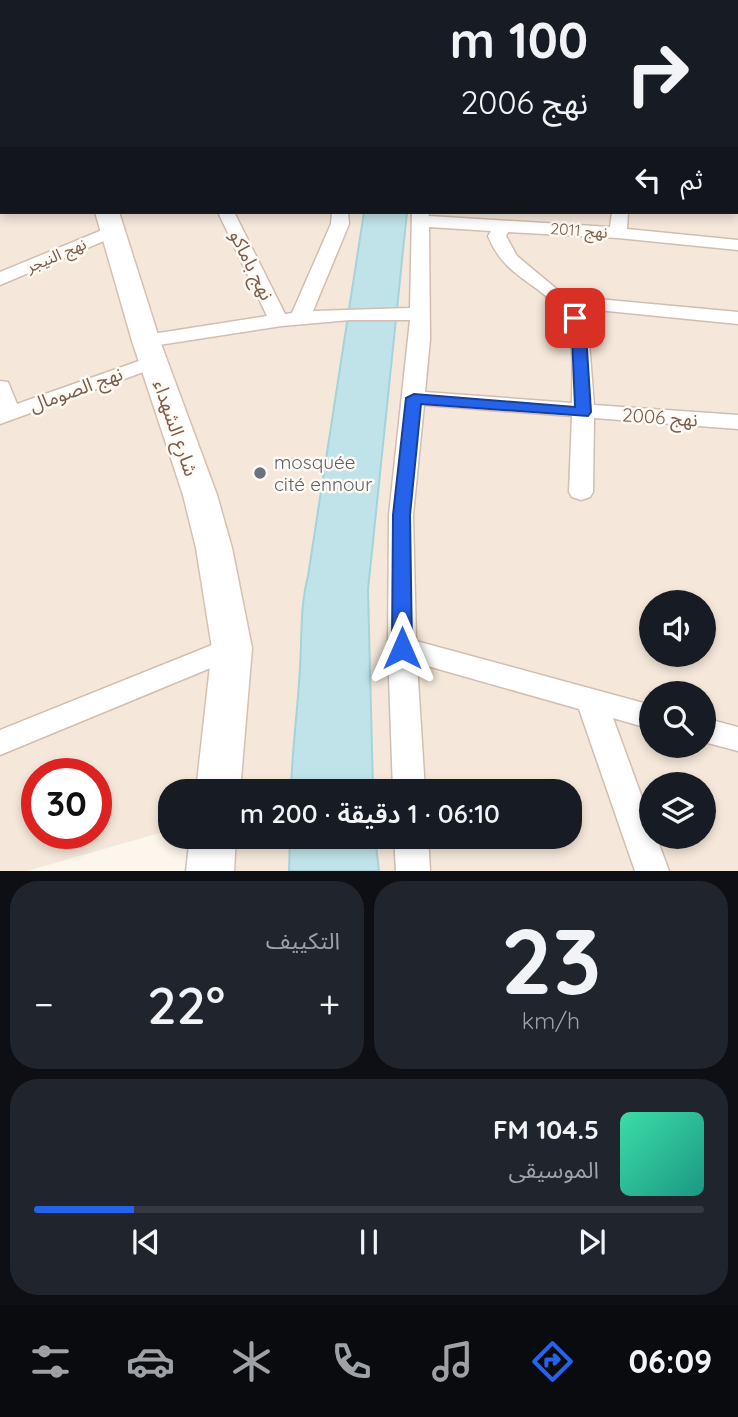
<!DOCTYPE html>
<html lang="ar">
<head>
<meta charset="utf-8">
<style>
  :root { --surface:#171b24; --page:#20242c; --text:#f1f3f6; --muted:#9ea1a6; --line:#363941; --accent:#2563eb }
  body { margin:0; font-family:Quicksand,"Noto Sans Arabic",sans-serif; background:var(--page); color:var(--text); direction:rtl; height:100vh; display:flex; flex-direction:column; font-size:26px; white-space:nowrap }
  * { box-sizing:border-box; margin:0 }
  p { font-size:23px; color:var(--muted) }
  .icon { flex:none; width:38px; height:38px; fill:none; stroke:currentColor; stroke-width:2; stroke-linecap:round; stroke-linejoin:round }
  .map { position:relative; height:871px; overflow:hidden; direction:ltr }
  .panel { display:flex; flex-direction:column; gap:10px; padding:10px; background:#0d0f14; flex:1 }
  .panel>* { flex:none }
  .banner { position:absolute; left:0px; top:0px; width:738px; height:214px; box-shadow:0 4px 10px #0003; direction:rtl; background:#171b24; color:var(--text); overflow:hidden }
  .fabs { position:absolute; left:639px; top:590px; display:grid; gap:14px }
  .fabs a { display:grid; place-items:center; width:77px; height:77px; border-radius:50%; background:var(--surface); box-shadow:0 4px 10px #0003; font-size:35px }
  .speed { position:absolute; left:21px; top:758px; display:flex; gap:14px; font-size:35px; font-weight:700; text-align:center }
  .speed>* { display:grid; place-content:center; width:91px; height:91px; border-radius:50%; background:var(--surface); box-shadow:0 4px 10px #0003; line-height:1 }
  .speed .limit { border:10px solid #d22; background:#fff; color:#111 }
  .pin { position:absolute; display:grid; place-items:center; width:60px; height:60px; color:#fff; margin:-30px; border-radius:14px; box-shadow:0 4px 10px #0006 }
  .me { position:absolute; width:77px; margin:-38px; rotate:0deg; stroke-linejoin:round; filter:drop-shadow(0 0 5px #0008) }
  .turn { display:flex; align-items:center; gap:24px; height:147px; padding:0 35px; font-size:32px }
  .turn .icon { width:91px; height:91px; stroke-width:2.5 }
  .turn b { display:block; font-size:49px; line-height:60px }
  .then { display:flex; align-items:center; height:66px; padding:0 35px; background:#0003; gap:14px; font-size:26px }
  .big { font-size:52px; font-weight:600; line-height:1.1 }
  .panel .card { flex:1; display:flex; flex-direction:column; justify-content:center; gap:10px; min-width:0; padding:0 24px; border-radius:28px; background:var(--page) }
  .panel .dial { align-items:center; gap:0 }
  .dial b { font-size:91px; line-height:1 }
  .song { display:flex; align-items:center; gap:21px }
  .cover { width:84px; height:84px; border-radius:10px; background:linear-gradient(135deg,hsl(160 70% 55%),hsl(170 70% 35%)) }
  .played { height:7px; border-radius:4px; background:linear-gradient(90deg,var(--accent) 15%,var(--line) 15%) }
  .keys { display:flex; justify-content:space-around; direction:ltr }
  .heat { display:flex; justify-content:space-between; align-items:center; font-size:38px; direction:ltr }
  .panel .tiles { flex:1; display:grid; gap:10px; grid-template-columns:1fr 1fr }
  .card:last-child { grid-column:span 2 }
  .trip { position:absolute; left:158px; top:779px; width:424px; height:70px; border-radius:28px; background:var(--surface); box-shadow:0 4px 10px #0003; font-weight:600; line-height:70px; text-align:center; direction:rtl }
  .menu { display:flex; height:112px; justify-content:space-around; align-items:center; background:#090b0e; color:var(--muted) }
  .menu .icon { width:49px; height:49px }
  .menu .current { color:var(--accent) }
  .menu b { font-size:32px; color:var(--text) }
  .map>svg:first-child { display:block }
  .residential { fill:#f5e8da; fill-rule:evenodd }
  .water { fill:#bfe3e8; stroke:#a5d3da; stroke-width:2 }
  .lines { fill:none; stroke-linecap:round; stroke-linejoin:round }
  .street-casing { stroke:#d1beb0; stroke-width:3 }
  .secondary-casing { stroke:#d6c0b0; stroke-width:3 }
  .street { fill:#fff; fill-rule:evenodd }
  .secondary { fill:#fff; fill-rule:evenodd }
  .route { fill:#2563eb; stroke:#184099; stroke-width:2 }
  .worship-dot { fill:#6b7280; stroke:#fffaf3; stroke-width:2.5 }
  .labels { text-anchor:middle; stroke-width:5; stroke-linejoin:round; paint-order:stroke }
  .far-street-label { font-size:16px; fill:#7a5c4d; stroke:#fffaf3 }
  .street-label { font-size:19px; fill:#7a5c4d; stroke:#fffaf3 }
  .worship-label { font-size:19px; fill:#5b616d; stroke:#fffaf3; text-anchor:start }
</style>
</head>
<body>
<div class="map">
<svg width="738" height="871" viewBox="0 0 738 871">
  <rect width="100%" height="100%" fill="#fdf6ec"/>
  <!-- residential -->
  <path class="residential" d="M 0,0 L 738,0 L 738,871 L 208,871 L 207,837 L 569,836 L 569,791 L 170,791 L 170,830 L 27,871 L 0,871 ZM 2,2 L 737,2 L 737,212 L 2,212 ZM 651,602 L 704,602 L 704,654 L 651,654 ZM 651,693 L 704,693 L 704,746 L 651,746 ZM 37,774 L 96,774 L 96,833 L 37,833 ZM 651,784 L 704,784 L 704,836 L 651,836 Z"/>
  <!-- water -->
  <path class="water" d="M 364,212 L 407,212 L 368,590 L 373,791 L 291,791 C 292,748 298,709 300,667 C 302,636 300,606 308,576 Z
    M 290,837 L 375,837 L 379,871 L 289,871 Z"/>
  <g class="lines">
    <!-- street casing -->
    <g class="street-casing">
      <path id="street" d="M 114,0 L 126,0 L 127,2 L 115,2 Z
        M 218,0 L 230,0 L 231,2 L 219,2 Z
        M 263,0 L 275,0 L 262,2 Z
        M 319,0 L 332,0 L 317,2 Z
        M 438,0 L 461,0 L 463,2 L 439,2 Z
        M 545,0 L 559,0 L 543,2 Z
        M 737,4 L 738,4 L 738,10 L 737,10 Z
        M 0,31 L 2,31 L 2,39 L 0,39 Z
        M 737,43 L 738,43 L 738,51 L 737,51 Z
        M 2,66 L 2,75 L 0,75 L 0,67 Z
        M 737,74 L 738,74 L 738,83 L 737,83 Z
        M 737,130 L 738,130 L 738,139 L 737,139 Z
        M 737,186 L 738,186 L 738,196 L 737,196 Z
        M 0,198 L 2,198 L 2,208 L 0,208 Z
        M 218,212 L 234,212 L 285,314 L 292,313 L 331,224 L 332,212 L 348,212 L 349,224 L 313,311 L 410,308 L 412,212 L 428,212 L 429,216 L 610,227 L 612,212 L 628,212 L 627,229 L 738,240 L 738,250 L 618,238 L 508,232 L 506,236 L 517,256 L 565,296 L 738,312 L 738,324 L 577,308 L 588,329 L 594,405 L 738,415 L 738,429 L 594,418 L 593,492 L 590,497 L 581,500 L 572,497 L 569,492 L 572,416 L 424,405 L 413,515 L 416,641 L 651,705 L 651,729 L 613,718 L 651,822 L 651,836 L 656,836 L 669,871 L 635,871 L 579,709 L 417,663 L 425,791 L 393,791 L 388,648 L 389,515 L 410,320 L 350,320 L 282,326 L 146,347 L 139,345 L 136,341 L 139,337 L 146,335 L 267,316 ZM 429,227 L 491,231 L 488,236 C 506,281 544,283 563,316 C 576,339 572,377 572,403 L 425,392 L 430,339 Z
        M 112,226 L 118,227 L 121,231 L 118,235 L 0,285 L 0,272 Z
        M 153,356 L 160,358 L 163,362 L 160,366 L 0,424 L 0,381 L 8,382 L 17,404 Z
        M 232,637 L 242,641 L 246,648 L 242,655 L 0,755 L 0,730 Z
        M 704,718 L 738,727 L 738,751 L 704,742 Z
        M 394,836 L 428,836 L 430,871 L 396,871 Z"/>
    </g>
    <!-- secondary casing -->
    <g class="secondary-casing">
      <path id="secondary" d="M 23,0 L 39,0 L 40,2 L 24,2 Z
        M 95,212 L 119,212 L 160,341 L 217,495 L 232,548 L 252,648 L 240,791 L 196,791 L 212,648 L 196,548 L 183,495 L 132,341 Z
        M 190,836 L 236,836 L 234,871 L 186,871 Z"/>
    </g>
    <!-- street -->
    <use href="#street" class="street"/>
    <!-- secondary -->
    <use href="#secondary" class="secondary"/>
  </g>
  <!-- route -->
  <path class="route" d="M 575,314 L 582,318 L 586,334 L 591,412 L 588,416 L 421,404 L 410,515 L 412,648 L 409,653 L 402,655 L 395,653 L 392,648 L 393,515 L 406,398 L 414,394 L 575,407 L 572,334 L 568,318 Z"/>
  <!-- markers -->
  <circle class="worship-dot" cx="260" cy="473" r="7"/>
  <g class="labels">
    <!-- far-street labels -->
    <g class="far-street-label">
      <text transform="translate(579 230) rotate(4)" y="6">نهج 2011</text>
      <text transform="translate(56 255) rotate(-23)" y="6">نهج النيجر</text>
    </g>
    <!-- street labels -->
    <g class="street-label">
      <text transform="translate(252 265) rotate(64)" y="7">نهج باماكو</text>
      <text transform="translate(76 389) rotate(-20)" y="7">نهج الصومال</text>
      <text transform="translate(660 417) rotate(4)" y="7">نهج 2006</text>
      <text transform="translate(176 428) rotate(71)" y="7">شارع الشهداء</text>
    </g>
    <!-- worship labels -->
    <g class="worship-label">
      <text x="274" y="469">mosquée<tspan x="274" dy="22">cité ennour</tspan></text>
    </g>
  </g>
</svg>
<div class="fabs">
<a><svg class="icon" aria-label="sound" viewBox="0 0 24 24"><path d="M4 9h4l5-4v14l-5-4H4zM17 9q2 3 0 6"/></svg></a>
<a><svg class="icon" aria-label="search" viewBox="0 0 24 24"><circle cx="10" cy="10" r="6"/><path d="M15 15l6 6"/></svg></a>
<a><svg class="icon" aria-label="layers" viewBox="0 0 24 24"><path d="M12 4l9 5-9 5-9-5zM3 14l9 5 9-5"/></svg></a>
</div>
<div class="speed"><div class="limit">30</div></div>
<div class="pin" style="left:575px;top:318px;background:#d93025"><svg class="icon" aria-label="arrive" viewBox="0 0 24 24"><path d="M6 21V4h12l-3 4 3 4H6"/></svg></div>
<svg class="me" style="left:402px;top:648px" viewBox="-20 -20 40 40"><path d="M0-17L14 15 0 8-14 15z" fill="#2563eb" stroke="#fff" stroke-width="4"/></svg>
<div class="trip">06:10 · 1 دقيقة · 200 m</div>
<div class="banner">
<div class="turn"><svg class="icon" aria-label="right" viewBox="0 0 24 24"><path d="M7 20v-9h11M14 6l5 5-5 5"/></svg><div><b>100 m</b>نهج 2006</div></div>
<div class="then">ثم<svg class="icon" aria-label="left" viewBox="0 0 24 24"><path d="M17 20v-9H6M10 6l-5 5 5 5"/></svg></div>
</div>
</div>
<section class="panel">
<div class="tiles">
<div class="card dial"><b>23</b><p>km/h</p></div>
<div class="card"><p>التكييف</p>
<div class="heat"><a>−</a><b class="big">22°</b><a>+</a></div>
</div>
<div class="card">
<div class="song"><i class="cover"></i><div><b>104.5 FM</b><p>الموسيقى</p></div></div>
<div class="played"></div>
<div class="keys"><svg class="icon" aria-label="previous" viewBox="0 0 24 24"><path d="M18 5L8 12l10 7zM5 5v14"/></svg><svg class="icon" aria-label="pause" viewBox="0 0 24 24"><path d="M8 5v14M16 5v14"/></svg><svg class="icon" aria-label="next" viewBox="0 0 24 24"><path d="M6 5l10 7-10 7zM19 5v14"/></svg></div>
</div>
</div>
</section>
<nav class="menu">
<b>06:09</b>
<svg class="icon current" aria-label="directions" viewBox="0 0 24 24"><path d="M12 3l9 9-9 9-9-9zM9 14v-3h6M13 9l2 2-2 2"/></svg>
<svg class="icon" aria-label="music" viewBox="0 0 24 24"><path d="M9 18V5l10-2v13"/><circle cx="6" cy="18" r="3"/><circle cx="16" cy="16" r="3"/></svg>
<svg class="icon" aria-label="phone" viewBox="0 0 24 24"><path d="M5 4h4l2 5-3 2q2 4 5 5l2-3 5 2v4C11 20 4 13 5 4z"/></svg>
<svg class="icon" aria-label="climate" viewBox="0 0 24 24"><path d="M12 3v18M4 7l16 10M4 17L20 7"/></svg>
<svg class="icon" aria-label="car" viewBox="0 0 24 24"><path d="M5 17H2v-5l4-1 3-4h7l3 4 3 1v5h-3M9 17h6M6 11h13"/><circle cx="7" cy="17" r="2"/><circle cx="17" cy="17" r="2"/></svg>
<svg class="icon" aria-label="filters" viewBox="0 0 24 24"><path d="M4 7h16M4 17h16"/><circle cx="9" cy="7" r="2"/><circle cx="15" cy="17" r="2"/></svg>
</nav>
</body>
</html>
